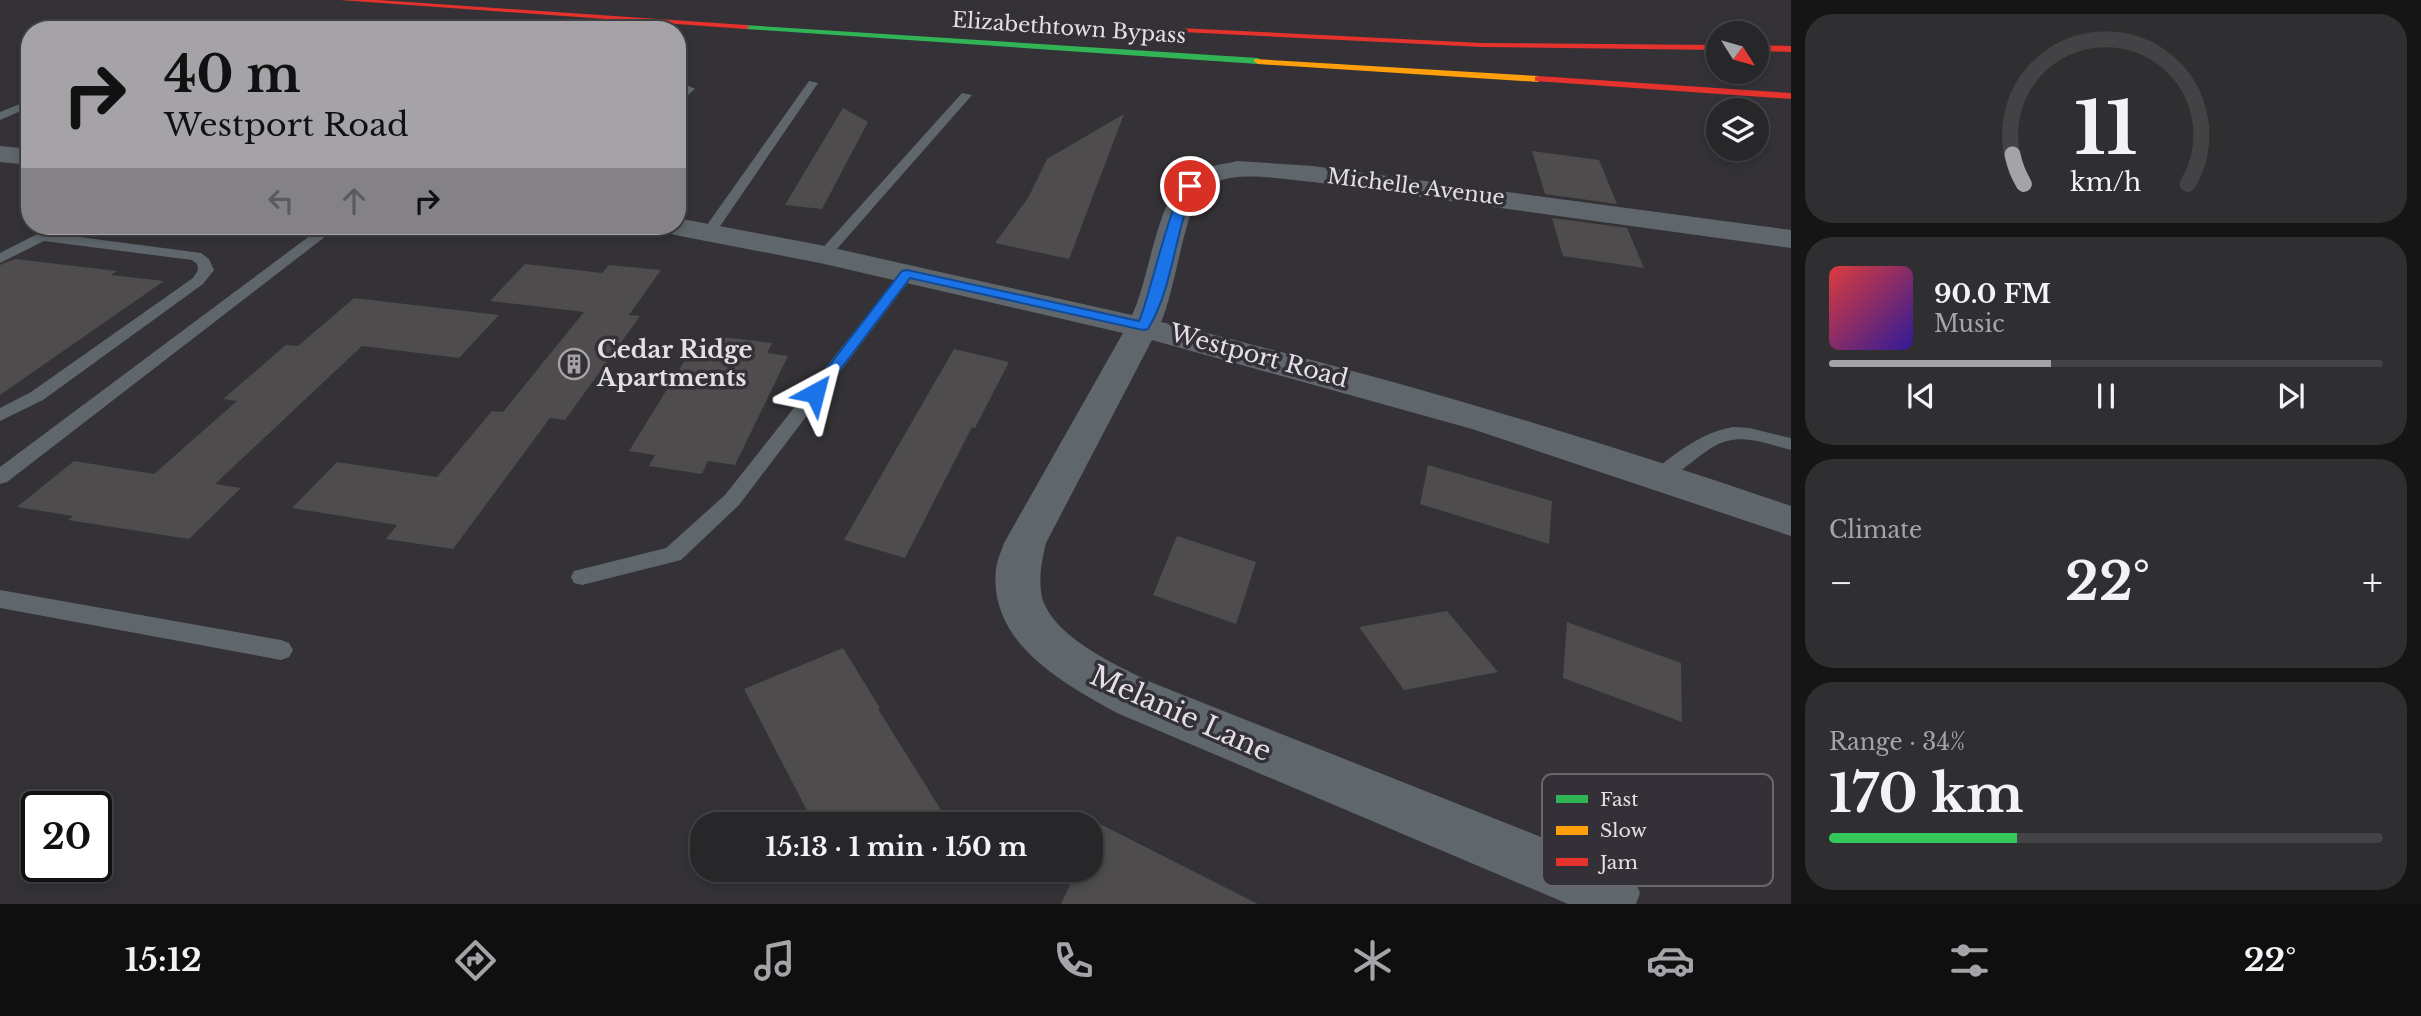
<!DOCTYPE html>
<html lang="en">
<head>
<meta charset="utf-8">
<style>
  :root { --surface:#272628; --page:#2f2e30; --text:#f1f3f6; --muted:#a4a5a8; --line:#434345; --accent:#a6a3a8 }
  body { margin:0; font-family:"Libre Baskerville",serif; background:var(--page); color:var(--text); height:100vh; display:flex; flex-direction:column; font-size:26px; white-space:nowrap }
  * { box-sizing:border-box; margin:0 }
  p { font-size:23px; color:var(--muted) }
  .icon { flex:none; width:38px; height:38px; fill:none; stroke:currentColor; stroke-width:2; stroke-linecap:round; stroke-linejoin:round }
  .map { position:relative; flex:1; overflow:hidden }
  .side { display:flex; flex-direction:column; gap:14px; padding:14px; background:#151516; width:630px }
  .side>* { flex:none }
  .guide { position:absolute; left:21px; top:21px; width:665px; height:214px; border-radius:28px; box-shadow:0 4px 10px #0003,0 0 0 2px var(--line); background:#a6a3a8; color:#111; overflow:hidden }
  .needle { width:46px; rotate:127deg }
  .fabs { position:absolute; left:1706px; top:21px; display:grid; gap:14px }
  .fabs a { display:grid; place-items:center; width:63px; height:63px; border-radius:50%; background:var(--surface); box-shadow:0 4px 10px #0003,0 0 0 2px var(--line); font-size:35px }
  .speed { position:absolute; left:21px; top:791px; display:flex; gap:14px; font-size:35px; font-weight:700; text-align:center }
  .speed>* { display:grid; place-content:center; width:91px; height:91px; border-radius:50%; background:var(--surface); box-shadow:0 4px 10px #0003,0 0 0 2px var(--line); line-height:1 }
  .speed .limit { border:4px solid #111; border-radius:10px; background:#fff; color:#111 }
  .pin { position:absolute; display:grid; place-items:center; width:60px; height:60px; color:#fff; margin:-30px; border:4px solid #fff; border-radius:50%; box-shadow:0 2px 7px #0007 }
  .me { position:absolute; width:77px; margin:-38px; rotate:38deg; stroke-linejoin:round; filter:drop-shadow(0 0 5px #0008) }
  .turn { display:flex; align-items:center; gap:24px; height:147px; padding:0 28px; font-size:32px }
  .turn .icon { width:91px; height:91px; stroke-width:2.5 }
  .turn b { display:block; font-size:49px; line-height:60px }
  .lanes { display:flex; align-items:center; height:66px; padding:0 28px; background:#0003; justify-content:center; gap:35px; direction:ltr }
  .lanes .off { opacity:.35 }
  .big { font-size:52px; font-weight:700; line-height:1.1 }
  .side .tile { flex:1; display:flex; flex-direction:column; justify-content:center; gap:10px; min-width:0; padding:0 24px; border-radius:28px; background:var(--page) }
  .side .dial { align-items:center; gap:0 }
  .dial svg { height:182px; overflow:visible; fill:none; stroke:var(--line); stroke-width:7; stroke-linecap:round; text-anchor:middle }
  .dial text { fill:var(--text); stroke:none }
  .song { display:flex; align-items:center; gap:21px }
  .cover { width:84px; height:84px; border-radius:10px; background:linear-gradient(135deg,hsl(0 70% 55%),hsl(250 70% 35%)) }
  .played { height:7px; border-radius:4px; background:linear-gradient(90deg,var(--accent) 40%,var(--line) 40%) }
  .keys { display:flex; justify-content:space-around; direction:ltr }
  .heat { display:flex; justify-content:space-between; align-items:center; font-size:38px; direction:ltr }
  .charge { height:10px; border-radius:5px; background:linear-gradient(90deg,#34c759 34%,var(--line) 0) }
  .trip { position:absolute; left:690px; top:812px; width:413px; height:70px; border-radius:28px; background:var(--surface); box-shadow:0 4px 10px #0003,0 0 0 2px var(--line); font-weight:700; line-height:70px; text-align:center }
  .menu { display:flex; height:112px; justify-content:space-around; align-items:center; background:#100f10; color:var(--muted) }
  .menu .icon { width:49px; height:49px }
  .menu .active { color:var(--accent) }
  .menu b { font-size:32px; color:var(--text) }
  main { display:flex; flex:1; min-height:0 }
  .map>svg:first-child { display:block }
  .building { fill:#4e4c4d }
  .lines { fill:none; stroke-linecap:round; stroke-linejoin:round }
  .lane { fill:#5f666c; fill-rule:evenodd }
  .street { fill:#5f666c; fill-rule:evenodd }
  .fast { fill:#30b455; fill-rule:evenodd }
  .slow { fill:#ff9f0a; fill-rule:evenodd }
  .jam { fill:#e5322d; fill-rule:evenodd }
  .route { fill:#1a73e8; stroke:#114b97; stroke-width:2 }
  .labels { text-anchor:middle; stroke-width:7; stroke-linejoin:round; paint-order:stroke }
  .far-street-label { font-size:21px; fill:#e3e0e5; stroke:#343038 }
  .poi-label { font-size:24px; font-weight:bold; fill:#e3e0e5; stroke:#343038; text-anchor:start }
  .street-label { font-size:24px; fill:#e3e0e5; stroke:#343038 }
  .near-street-label { font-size:28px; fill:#e3e0e5; stroke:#343038 }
  .key { fill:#343038; stroke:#69656c; stroke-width:2 }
  .key-label { font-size:19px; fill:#e3e0e5 }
</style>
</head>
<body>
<main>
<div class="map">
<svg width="1791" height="904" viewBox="0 0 1791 904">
  <rect width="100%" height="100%" fill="#343236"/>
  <!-- building -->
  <path class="building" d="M 843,108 L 868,122 L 822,209 L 785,205 Z
    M 1124,114 L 1069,259 L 995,243 L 1028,198 L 1047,159 Z
    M 1532,151 L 1599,160 L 1617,204 L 1545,194 Z
    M 1552,218 L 1627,228 L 1644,268 L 1563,256 Z
    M 15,259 L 117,271 L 111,275 L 164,281 L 0,395 L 0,265 Z
    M 525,264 L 602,273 L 609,265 L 661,270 L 629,315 L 640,316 L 565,420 L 550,418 L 453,549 L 386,539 L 397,525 L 292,508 L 337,462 L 437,477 L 492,411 L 503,412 L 584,312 L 490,301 Z
    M 354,298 L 499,315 L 459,358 L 362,346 L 215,484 L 241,488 L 189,539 L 68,520 L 73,516 L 17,507 L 74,461 L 154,474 L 237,401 L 223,399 L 286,345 L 298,346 Z
    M 722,337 L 772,343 L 767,353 L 788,356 L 735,465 L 708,461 L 702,474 L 649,466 L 655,455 L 629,451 L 695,344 L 716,347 Z
    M 954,349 L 1009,362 L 975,428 L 972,427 L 905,558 L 844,540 Z
    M 1428,465 L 1552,501 L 1549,544 L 1420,504 Z
    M 1177,536 L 1256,562 L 1236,624 L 1153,595 Z
    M 1447,611 L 1498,672 L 1404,690 L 1359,627 Z
    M 1567,622 L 1681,663 L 1682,722 L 1563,678 Z
    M 843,648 L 880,708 L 878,709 L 946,818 L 934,824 L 814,824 L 744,689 Z
    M 1090,819 L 1258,904 L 1061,904 L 1077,870 L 1090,870 Z"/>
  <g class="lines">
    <!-- lane -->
    <path class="lane" d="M 809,81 L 818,83 L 714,235 L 704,235 L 702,232 Z
      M 677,86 L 689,86 L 695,89 L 677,104 Z
      M 962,93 L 972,95 L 829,258 L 819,258 L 817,255 L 819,252 Z
      M 30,100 L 30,107 L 0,120 L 0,112 Z
      M 53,226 L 60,230 L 57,234 L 201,253 L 209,259 L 214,270 L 203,284 L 43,400 L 0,421 L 0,408 L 31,392 L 193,278 L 198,270 L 197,264 L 192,260 L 44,241 L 0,263 L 0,253 Z
      M 323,226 L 339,226 L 7,482 L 0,484 L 0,467 Z
      M 907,269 L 915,274 L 912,277 L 739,505 L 681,560 L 582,585 L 574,583 L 571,577 L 574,571 L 666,548 L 725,495 L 902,271 Z
      M 1733,427 L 1749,428 L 1791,438 L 1791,450 C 1771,445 1748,435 1727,441 C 1703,446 1673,486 1653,481 L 1650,476 L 1653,471 C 1679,451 1701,433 1733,427 Z
      M 0,590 L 281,640 L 289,643 L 293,650 L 289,657 L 281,660 L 0,608 Z"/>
    <!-- street -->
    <path class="street" d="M 0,146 L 30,149 L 30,165 L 0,162 Z
      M 1237,161 L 1313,166 L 1791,230 L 1791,248 L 1313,182 C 1289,180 1262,175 1238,177 C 1228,178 1210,181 1203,189 C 1185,208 1175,292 1161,322 C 1374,373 1584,435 1791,506 L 1791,536 L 1472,429 L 1152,340 L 1046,543 C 1042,560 1039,574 1041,592 C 1047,635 1118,666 1153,683 L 1632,873 L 1640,893 L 1636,904 L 1568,904 L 1117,713 C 1063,683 988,643 996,569 C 997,560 1001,552 1004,543 L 1123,333 L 820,263 L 675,235 L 665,232 L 661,226 L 677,226 L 677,218 L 820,245 L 1132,315 C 1149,281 1158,193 1189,174 C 1202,166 1222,165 1237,161 Z"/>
    <!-- fast -->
    <path class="fast" d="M 743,25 L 1258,58 L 1262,61 L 1258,64 L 746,29 Z"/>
    <!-- slow -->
    <path class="slow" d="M 1255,59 L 1538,76 L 1542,79 L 1538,82 L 1258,64 L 1254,61 Z"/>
    <!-- jam -->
    <path class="jam" d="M 340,0 L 378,0 L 746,25 L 750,27 L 746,29 Z
      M 1179,28 L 1482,43 L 1718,45 L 1718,50 L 1482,47 L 1182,32 Z
      M 1757,45 L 1791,46 L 1791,52 L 1757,51 Z
      M 1538,76 L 1791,93 L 1791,99 L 1535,81 L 1535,77 Z"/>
  </g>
  <!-- route -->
  <path class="route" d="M 1190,182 L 1195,186 C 1174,231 1174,286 1148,329 L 1143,330 L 910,278 L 820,396 L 815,397 L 808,393 L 902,271 L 907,270 L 1139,321 C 1151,295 1171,191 1190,182 Z"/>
  <!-- icons -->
  <defs>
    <g id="building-ring" transform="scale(1.575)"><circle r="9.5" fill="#343038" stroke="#a6a3a8" stroke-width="1.5"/><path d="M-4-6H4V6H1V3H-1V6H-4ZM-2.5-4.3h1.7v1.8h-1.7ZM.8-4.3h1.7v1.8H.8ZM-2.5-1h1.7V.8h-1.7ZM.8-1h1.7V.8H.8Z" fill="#a6a3a8"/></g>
  </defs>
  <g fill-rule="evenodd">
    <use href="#building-ring" x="574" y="364"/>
  </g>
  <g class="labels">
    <!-- far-street labels -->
    <g class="far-street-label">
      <text transform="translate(1069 28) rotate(4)" y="7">Elizabethtown Bypass</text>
      <text transform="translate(1416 187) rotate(7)" y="7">Michelle Avenue</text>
    </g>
    <!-- poi labels -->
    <g class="poi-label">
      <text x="597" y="358">Cedar Ridge<tspan x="597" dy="28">Apartments</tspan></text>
    </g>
    <!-- street labels -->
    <g class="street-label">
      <text transform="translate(1259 356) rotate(15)" y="8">Westport Road</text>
    </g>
    <!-- near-street labels -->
    <g class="near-street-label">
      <text transform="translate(1181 713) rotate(24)" y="10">Melanie Lane</text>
    </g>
  </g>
  <!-- legend -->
  <rect x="1542" y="774" width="231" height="112" rx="10" class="key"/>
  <rect x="1556" y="795" width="32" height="8" fill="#30b455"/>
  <rect x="1556" y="826" width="32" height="9" fill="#ff9f0a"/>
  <rect x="1556" y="858" width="32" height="8" fill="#e5322d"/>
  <g class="key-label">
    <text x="1600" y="806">Fast</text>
    <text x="1600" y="837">Slow</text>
    <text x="1600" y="869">Jam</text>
  </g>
</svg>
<div class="fabs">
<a><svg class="needle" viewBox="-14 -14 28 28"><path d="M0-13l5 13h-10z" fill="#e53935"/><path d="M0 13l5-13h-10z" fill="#a4a5a8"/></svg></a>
<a><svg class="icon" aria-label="layers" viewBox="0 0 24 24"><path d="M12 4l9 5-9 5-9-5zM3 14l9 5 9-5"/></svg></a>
</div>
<div class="speed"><div class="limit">20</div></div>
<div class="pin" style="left:1190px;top:186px;background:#d93025"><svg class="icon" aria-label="arrive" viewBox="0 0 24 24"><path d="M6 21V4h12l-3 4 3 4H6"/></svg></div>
<svg class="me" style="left:815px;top:393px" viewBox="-20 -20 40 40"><path d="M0-17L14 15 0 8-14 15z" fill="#1a73e8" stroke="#fff" stroke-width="4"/></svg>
<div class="trip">15:13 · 1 min · 150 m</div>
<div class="guide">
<div class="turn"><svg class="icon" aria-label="right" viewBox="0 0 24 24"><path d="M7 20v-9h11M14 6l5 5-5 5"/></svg><div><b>40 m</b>Westport Road</div></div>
<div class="lanes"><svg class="icon off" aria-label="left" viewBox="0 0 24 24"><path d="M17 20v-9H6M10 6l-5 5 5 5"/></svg><svg class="icon off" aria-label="ahead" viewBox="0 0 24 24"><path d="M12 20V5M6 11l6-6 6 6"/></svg><svg class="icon" aria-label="right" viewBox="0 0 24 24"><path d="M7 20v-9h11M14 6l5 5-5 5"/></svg></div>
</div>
</div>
<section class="side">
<div class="tile dial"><svg viewBox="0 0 100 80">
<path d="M14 69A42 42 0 1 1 86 69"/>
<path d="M14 69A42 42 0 0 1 9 56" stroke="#a6a3a8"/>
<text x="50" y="56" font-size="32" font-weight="700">11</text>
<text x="50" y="72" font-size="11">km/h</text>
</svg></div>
<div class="tile">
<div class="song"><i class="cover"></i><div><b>90.0 FM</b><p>Music</p></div></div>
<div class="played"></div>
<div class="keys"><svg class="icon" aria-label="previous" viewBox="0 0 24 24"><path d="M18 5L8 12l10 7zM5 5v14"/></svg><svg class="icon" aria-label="pause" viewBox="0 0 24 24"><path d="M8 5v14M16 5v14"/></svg><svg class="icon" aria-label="next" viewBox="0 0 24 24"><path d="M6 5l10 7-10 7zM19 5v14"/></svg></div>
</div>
<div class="tile"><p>Climate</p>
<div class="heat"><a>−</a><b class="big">22°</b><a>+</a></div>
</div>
<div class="tile"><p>Range · 34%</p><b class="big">170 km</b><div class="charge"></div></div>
</section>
</main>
<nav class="menu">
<b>15:12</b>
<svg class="icon active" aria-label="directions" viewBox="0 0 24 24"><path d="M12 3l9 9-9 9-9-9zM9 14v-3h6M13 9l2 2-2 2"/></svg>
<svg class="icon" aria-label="music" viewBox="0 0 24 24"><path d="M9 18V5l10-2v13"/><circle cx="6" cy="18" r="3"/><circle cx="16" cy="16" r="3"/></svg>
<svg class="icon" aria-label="phone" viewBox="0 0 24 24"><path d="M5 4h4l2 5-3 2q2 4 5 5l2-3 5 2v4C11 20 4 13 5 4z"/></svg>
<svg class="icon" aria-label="climate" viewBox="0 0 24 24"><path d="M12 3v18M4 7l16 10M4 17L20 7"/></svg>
<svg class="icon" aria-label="car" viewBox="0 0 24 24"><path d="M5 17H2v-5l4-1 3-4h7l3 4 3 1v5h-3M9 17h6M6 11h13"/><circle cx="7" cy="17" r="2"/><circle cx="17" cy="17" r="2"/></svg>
<svg class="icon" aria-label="filters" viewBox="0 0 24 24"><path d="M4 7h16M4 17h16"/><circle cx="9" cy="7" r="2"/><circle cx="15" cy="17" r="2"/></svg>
<b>22°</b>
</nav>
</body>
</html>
